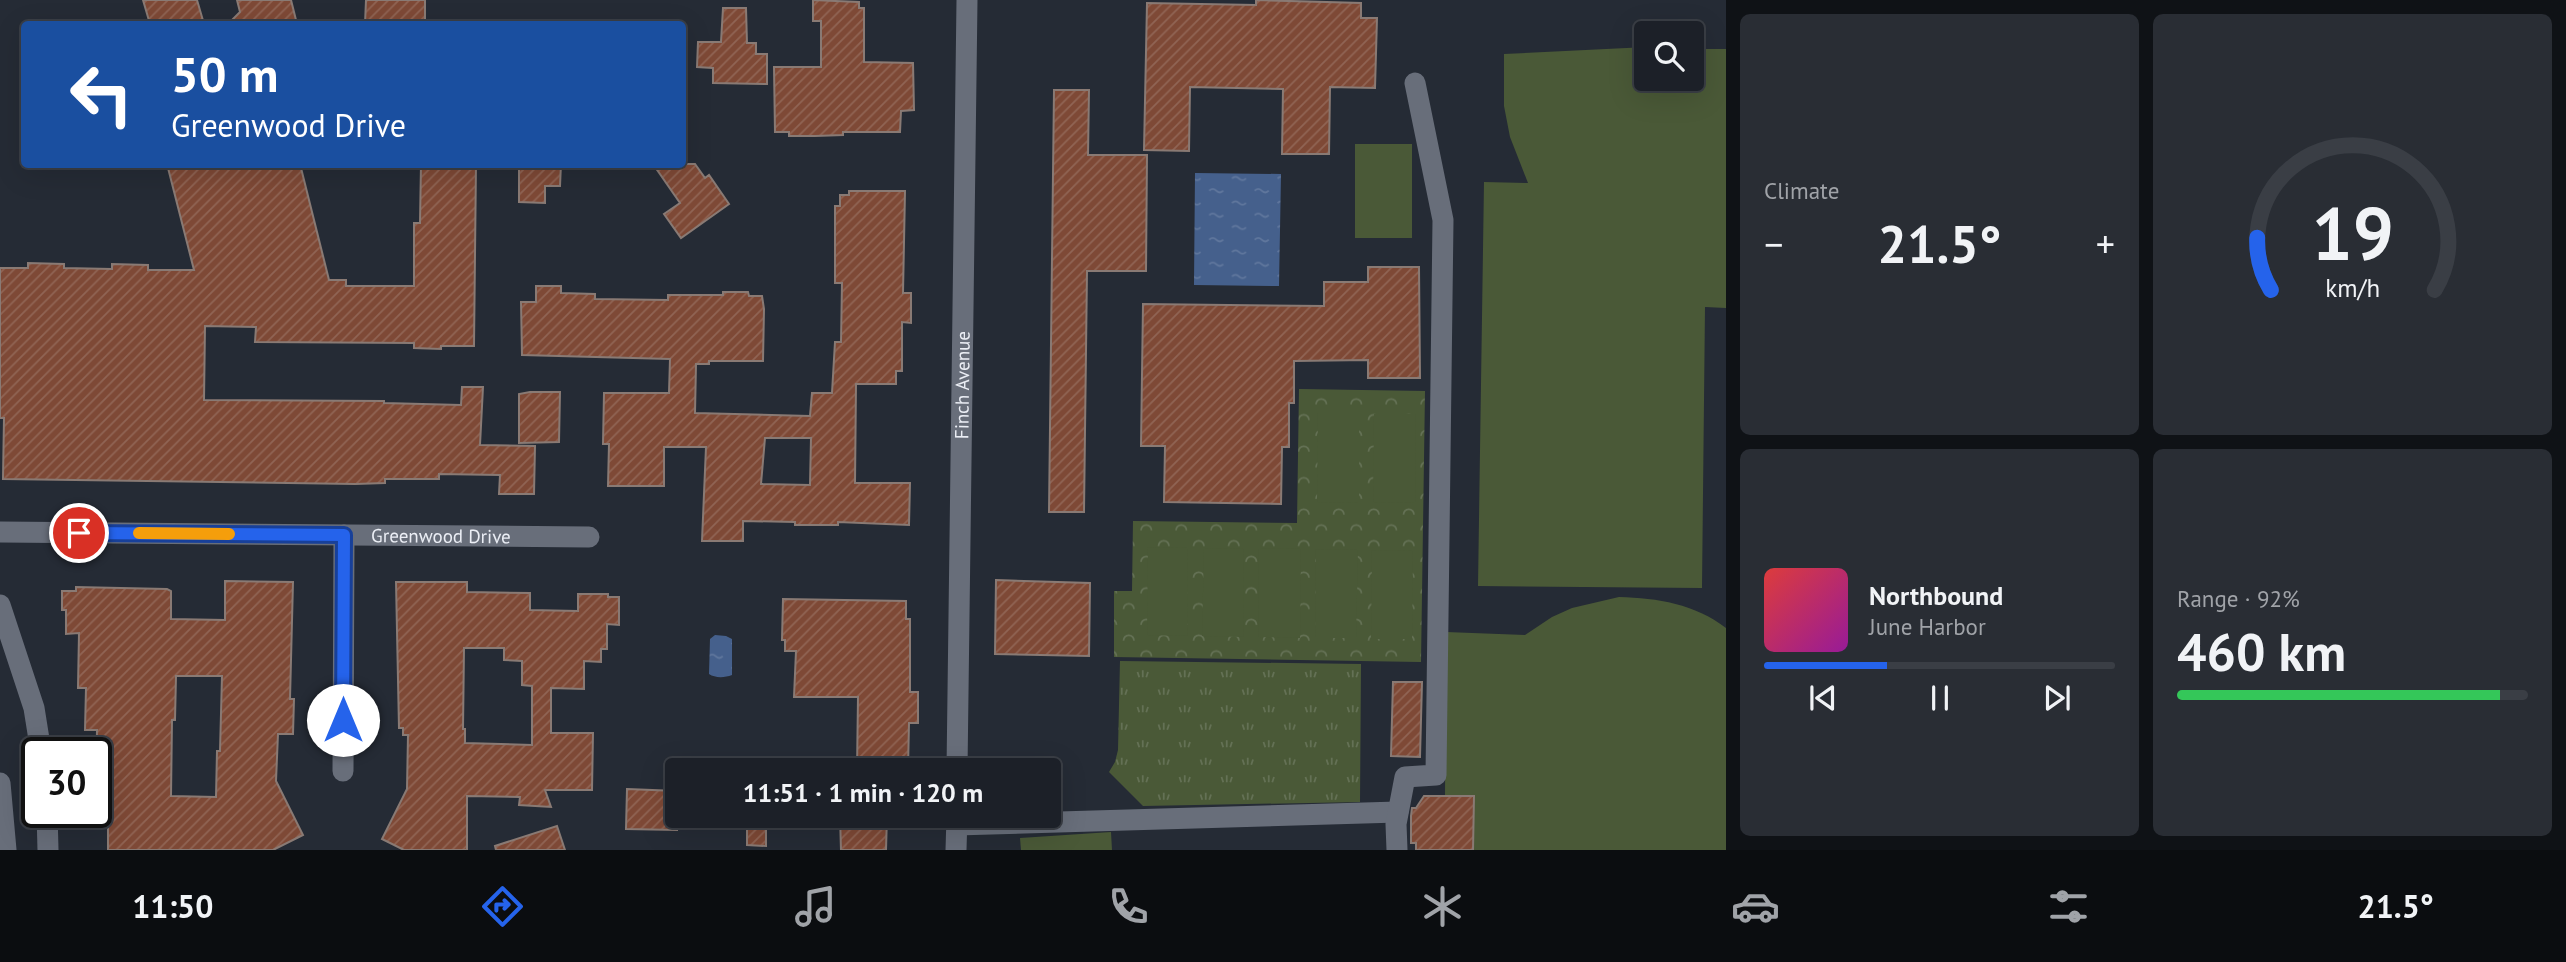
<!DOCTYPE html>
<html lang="en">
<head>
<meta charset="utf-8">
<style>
  :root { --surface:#1c2028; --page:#292d34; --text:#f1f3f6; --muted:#a0a3a8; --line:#3a3e45; --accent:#2563eb }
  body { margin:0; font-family:"PT Sans",sans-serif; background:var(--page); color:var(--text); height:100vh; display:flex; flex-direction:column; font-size:26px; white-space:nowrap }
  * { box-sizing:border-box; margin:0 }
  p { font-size:23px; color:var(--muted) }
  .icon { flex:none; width:38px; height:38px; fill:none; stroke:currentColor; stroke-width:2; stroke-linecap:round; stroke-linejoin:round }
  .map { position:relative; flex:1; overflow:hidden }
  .drawer { display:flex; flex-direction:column; gap:14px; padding:14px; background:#0f1216; width:840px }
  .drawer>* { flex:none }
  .top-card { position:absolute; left:21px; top:21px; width:665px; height:147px; border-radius:7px; box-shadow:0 7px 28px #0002,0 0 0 2px var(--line); background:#1a4fa0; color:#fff; overflow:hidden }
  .tools { position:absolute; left:1634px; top:21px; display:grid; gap:14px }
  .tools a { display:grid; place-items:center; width:70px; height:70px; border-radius:7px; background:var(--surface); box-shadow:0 7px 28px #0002,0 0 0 2px var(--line); font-size:35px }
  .speed { position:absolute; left:21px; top:737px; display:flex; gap:14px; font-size:35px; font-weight:700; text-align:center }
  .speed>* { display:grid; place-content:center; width:91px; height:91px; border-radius:50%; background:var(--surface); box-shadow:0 7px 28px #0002,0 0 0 2px var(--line); line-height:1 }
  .speed .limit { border:4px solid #111; border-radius:10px; background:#fff; color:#111 }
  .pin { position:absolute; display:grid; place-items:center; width:60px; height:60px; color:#fff; margin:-30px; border:4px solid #fff; border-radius:50%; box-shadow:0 2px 7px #0007 }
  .me { position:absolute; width:77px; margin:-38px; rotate:0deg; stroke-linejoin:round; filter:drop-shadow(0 0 5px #0008) }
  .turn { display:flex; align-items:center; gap:24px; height:147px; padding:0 35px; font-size:32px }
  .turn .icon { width:91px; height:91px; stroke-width:2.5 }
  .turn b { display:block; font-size:49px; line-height:60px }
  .big { font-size:52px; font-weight:800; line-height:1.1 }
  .drawer .tile { flex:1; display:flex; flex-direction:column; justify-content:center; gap:10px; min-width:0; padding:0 24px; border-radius:10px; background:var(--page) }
  .drawer .dial { align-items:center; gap:0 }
  .dial svg { height:182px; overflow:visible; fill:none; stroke:var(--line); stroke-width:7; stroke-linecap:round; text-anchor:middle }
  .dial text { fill:var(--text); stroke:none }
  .song { display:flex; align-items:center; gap:21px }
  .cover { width:84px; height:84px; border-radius:10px; background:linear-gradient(135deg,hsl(0 70% 55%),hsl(300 70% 35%)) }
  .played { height:7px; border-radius:4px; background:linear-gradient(90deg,var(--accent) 35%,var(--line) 35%) }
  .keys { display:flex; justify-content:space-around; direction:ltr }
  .heat { display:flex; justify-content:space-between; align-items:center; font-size:38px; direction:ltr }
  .charge { height:10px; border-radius:5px; background:linear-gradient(90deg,#34c759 92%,var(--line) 0) }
  .drawer .tiles { flex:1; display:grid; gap:14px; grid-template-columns:repeat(2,1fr) }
  .trip { position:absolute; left:665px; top:758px; width:396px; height:70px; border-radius:7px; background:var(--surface); box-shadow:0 7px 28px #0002,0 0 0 2px var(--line); font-weight:800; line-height:70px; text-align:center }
  .menu { display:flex; height:112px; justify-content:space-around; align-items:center; background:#0b0d10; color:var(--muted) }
  .menu .icon { width:49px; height:49px }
  .menu .selected { color:var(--accent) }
  .menu b { font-size:32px; color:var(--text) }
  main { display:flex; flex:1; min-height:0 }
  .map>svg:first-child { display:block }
  .grass { fill:url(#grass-tufts) }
  .park { fill:url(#park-crowns) }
  .pitch { fill:#4a5937 }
  .water { fill:url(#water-ripples) }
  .building { fill:url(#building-hatch); stroke:#897a74; stroke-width:2; fill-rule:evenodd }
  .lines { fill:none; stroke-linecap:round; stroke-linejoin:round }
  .street { stroke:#686e7a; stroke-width:21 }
  .secondary { stroke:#686e7a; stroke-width:21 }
  .route-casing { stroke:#184099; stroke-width:18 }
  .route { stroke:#2563eb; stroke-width:12 }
  .slow { stroke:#f59e0b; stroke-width:12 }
  .labels { text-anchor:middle; stroke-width:7; stroke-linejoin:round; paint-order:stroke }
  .street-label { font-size:19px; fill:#ebeef5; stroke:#1c212b }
</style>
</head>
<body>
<main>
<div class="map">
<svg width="1726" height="850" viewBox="0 0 1726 850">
  <defs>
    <pattern id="grass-tufts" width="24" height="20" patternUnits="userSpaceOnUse" patternTransform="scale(1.75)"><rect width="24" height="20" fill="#4a5937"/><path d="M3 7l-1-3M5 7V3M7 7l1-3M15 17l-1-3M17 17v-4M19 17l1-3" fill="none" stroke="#647155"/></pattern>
    <pattern id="park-crowns" width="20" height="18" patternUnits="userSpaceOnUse" patternTransform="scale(1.75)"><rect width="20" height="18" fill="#4a5937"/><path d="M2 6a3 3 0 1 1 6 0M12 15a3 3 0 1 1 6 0" fill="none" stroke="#647155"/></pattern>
    <pattern id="water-ripples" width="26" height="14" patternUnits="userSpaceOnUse" patternTransform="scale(1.75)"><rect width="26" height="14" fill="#45608c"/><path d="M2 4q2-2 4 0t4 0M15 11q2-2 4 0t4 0" fill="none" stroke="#60779d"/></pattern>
    <pattern id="building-hatch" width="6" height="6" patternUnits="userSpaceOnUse" patternTransform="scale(1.75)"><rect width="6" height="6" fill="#7e4936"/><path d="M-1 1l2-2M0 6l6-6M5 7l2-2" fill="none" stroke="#906454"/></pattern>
  </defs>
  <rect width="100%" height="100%" fill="#252b35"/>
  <!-- grass -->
  <path class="grass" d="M 1120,661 L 1361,664 L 1360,802 L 1143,806 L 1109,772 L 1115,762 L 1118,750 Z"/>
  <!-- park -->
  <path class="park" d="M 1299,389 L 1425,391 L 1421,662 L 1114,657 L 1114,591 L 1132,591 L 1133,521 L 1297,523 Z"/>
  <!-- pitch -->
  <path class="pitch" d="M 1647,47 L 1647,79 L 1692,79 L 1692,49 L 1726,49 L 1726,308 L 1705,307 L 1702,588 L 1478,586 L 1484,182 L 1528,183 L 1510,137 L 1504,106 L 1504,54 Z
    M 1355,144 L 1412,144 L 1412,238 L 1355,238 Z
    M 1318,413 L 1359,413 L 1359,502 L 1317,503 Z
    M 1374,414 L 1416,414 L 1415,503 L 1373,502 Z
    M 1148,547 L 1188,548 L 1187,636 L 1147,635 Z
    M 1204,548 L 1244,549 L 1243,637 L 1202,636 Z
    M 1259,548 L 1301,549 L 1300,638 L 1258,637 Z
    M 1316,549 L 1358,550 L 1356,638 L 1315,638 Z
    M 1372,550 L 1413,551 L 1412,639 L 1371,639 Z
    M 1619,597 C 1658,598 1695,604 1726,628 L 1726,850 L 1416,850 L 1416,844 L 1411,843 L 1411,808 L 1416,808 L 1424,796 L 1445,796 L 1446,632 L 1525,635 L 1552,617 L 1572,608 Z
    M 1111,832 L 1112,850 L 1021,850 L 1020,838 Z"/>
  <!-- water -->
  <path class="water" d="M 1195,173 L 1281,174 L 1279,286 L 1194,285 Z
    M 715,635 L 726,636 L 732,639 L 732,675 C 724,678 715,678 709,674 L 710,639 Z"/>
  <!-- building -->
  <path class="building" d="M 143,0 L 197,0 L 204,24 L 150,24 Z
    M 237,0 L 291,0 L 297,24 L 228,24 L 240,12 Z
    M 366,0 L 425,0 L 425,24 L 365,24 Z
    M 813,0 L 859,2 L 859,8 L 864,8 L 864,62 L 913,63 L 914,110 L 901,111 L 900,132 L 843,132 L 843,135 L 815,136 L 789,136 L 789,132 L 775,132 L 774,67 L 821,67 L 821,21 L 813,21 Z
    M 1256,0 L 1361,3 L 1361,18 L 1377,18 L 1375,88 L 1330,87 L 1329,154 L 1282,154 L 1283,89 L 1190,87 L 1189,151 L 1144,150 L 1147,3 L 1256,5 Z
    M 723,8 L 746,8 L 747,43 L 756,43 L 756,54 L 767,54 L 767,84 L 713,83 L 713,68 L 697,67 L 698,42 L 721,42 Z
    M 1054,90 L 1089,90 L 1088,155 L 1147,155 L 1146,271 L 1087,271 L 1084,512 L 1049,512 Z
    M 167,164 L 300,164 L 329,280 L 346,280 L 346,286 L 414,286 L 414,223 L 420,223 L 421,164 L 476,164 L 474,346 L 441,346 L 441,349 L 414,348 L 414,343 L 255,342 L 256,327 L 205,326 L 204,400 L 384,401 L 384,403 L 461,405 L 462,387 L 483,387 L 480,445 L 535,446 L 534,494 L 499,494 L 500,475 L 439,474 L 439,479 L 385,479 L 385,483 L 355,484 L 3,479 L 4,418 L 0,418 L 0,268 L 28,268 L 28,263 L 64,264 L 64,268 L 112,269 L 112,264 L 148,265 L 148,270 L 194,270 Z
    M 519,164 L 561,164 L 560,186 L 545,186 L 545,203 L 519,202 Z
    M 653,164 L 695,164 L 705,178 L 709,175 L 729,204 L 681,238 L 664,214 L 680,203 Z
    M 849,191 L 905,191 L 903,293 L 911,293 L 911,323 L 902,322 L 902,371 L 896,371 L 896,384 L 856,384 L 855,483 L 910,483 L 909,525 L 838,522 L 838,525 L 795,525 L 795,522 L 743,521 L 743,541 L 702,541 L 706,447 L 664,447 L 664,486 L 608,486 L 609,444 L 603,444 L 604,393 L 669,393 L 670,359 L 522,355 L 521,302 L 536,302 L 536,286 L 561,286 L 561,293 L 595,294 L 595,299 L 668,300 L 668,295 L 723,295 L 723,292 L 748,292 L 749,296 L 762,296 L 764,309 L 763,361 L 709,361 L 709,364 L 696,364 L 695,413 L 810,416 L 812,393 L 832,393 L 835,342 L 841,342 L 842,283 L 835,283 L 835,206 L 840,206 L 840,195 L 849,195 ZM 765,438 L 811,438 L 810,485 L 761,484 Z
    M 1368,267 L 1419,267 L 1420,378 L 1368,378 L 1368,360 L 1294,361 L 1294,403 L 1289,403 L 1289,447 L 1282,447 L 1281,504 L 1164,502 L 1165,446 L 1141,446 L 1143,304 L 1324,306 L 1324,282 L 1368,282 Z
    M 530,392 L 560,392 L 559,442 L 519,443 L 519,394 Z
    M 996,580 L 1090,583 L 1089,656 L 995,654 Z
    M 225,581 L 293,582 L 290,699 L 294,699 L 293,734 L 278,734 L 276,781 L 303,835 L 273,850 L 108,850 L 108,825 L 101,825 L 101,781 L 96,781 L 97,730 L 85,730 L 86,688 L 78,688 L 79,633 L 66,634 L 66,610 L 62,610 L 62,591 L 76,591 L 76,587 L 167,589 L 171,591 L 171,619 L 225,620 ZM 176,676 L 222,676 L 220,751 L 217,751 L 216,797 L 171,796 L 172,720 L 175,720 Z
    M 396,582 L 467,582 L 467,592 L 530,593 L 530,610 L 578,611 L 578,594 L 608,594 L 608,597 L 619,597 L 619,625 L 607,624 L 607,649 L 601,649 L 601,662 L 584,661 L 584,689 L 551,688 L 551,733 L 593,733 L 592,790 L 545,790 L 551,807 L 519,805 L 520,797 L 467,796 L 467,850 L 404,850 L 382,839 L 407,789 L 408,735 L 403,735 L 403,728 L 399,728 ZM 464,648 L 504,648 L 504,660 L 522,661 L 522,685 L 532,686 L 532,745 L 465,743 L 465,729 L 463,729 Z
    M 783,599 L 906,601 L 906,619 L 910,619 L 910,692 L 918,692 L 918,723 L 909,723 L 908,770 L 857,770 L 858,697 L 794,697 L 796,651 L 785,651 L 785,640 L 782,640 Z
    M 1393,682 L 1422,682 L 1420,757 L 1391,756 Z
    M 627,789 L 677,791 L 677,830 L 626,829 Z
    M 1424,796 L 1474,796 L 1473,850 L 1416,850 L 1416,843 L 1411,843 L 1411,816 L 1412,808 L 1416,808 Z
    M 747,816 L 766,816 L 766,846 L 747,845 Z
    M 840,816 L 887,816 L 886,850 L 841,850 Z
    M 557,826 L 565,850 L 496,850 L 495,846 Z"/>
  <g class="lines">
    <!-- street -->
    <g class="street">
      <path id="s1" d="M 0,532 L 589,537"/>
      <path d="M 343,771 L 344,535"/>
      <path d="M 956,825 L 1398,812"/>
      <path d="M 1397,850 L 1396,824 L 1405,777 L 1436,775 L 1443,220 L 1415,83"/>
    </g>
    <!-- secondary -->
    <g class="secondary">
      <path d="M 0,605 L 34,708 L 41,752"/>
      <path id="s2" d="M 957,770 L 967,0"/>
      <path d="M 0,783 L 6,850"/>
      <path d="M 47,812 L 48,850"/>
      <path d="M 956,850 L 957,816"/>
    </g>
  </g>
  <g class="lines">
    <!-- route casing -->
    <g class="route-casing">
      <path id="route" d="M 79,533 L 344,535 L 343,720"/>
    </g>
    <!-- route -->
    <use href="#route" class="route"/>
    <!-- slow -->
    <path class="slow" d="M 139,533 L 229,534"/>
  </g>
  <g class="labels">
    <!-- street labels -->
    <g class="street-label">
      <text dy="7" stroke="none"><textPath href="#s2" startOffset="385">Finch Avenue</textPath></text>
      <text dy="7" stroke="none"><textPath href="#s1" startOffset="441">Greenwood Drive</textPath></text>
    </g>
  </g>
</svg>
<div class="tools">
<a><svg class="icon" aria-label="search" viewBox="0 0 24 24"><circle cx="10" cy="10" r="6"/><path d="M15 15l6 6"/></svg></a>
</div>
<div class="speed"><div class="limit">30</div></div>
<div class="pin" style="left:79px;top:533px;background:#d93025"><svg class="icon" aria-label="arrive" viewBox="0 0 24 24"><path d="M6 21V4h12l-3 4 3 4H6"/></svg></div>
<svg class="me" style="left:343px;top:720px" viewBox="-20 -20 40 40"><circle r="19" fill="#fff"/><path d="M0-13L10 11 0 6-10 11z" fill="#2563eb"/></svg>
<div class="trip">11:51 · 1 min · 120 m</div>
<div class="top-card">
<div class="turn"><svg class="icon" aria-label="left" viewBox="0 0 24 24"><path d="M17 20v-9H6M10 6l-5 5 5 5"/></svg><div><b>50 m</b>Greenwood Drive</div></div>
</div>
</div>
<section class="drawer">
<div class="tiles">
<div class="tile"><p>Climate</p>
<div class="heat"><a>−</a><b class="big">21.5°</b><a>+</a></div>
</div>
<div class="tile dial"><svg viewBox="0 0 100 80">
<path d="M14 69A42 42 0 1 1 86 69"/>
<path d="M14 69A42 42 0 0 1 8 46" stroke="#2563eb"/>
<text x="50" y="56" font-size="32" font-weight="700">19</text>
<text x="50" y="72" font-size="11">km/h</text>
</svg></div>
<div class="tile">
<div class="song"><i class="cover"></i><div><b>Northbound</b><p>June Harbor</p></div></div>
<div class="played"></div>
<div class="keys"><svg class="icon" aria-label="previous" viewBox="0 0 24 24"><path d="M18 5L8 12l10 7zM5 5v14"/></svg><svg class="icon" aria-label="pause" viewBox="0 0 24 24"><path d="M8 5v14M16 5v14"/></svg><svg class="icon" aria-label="next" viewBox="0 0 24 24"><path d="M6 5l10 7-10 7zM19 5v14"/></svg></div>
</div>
<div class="tile"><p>Range · 92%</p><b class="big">460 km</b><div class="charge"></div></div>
</div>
</section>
</main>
<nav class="menu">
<b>11:50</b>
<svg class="icon selected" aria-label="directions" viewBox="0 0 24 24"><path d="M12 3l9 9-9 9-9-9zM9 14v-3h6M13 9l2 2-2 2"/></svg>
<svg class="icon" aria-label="music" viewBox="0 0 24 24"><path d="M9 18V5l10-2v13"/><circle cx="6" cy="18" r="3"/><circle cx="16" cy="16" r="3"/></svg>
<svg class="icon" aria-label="phone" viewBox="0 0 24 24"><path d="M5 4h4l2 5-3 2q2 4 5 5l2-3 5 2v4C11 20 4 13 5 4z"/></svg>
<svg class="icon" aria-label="climate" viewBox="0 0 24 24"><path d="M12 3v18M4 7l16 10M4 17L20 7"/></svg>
<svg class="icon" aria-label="car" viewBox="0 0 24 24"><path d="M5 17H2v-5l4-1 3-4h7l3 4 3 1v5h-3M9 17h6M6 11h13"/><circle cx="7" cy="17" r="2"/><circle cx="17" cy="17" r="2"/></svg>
<svg class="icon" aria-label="filters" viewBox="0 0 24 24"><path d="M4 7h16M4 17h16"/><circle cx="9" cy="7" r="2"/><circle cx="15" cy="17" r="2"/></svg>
<b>21.5°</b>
</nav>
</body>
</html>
